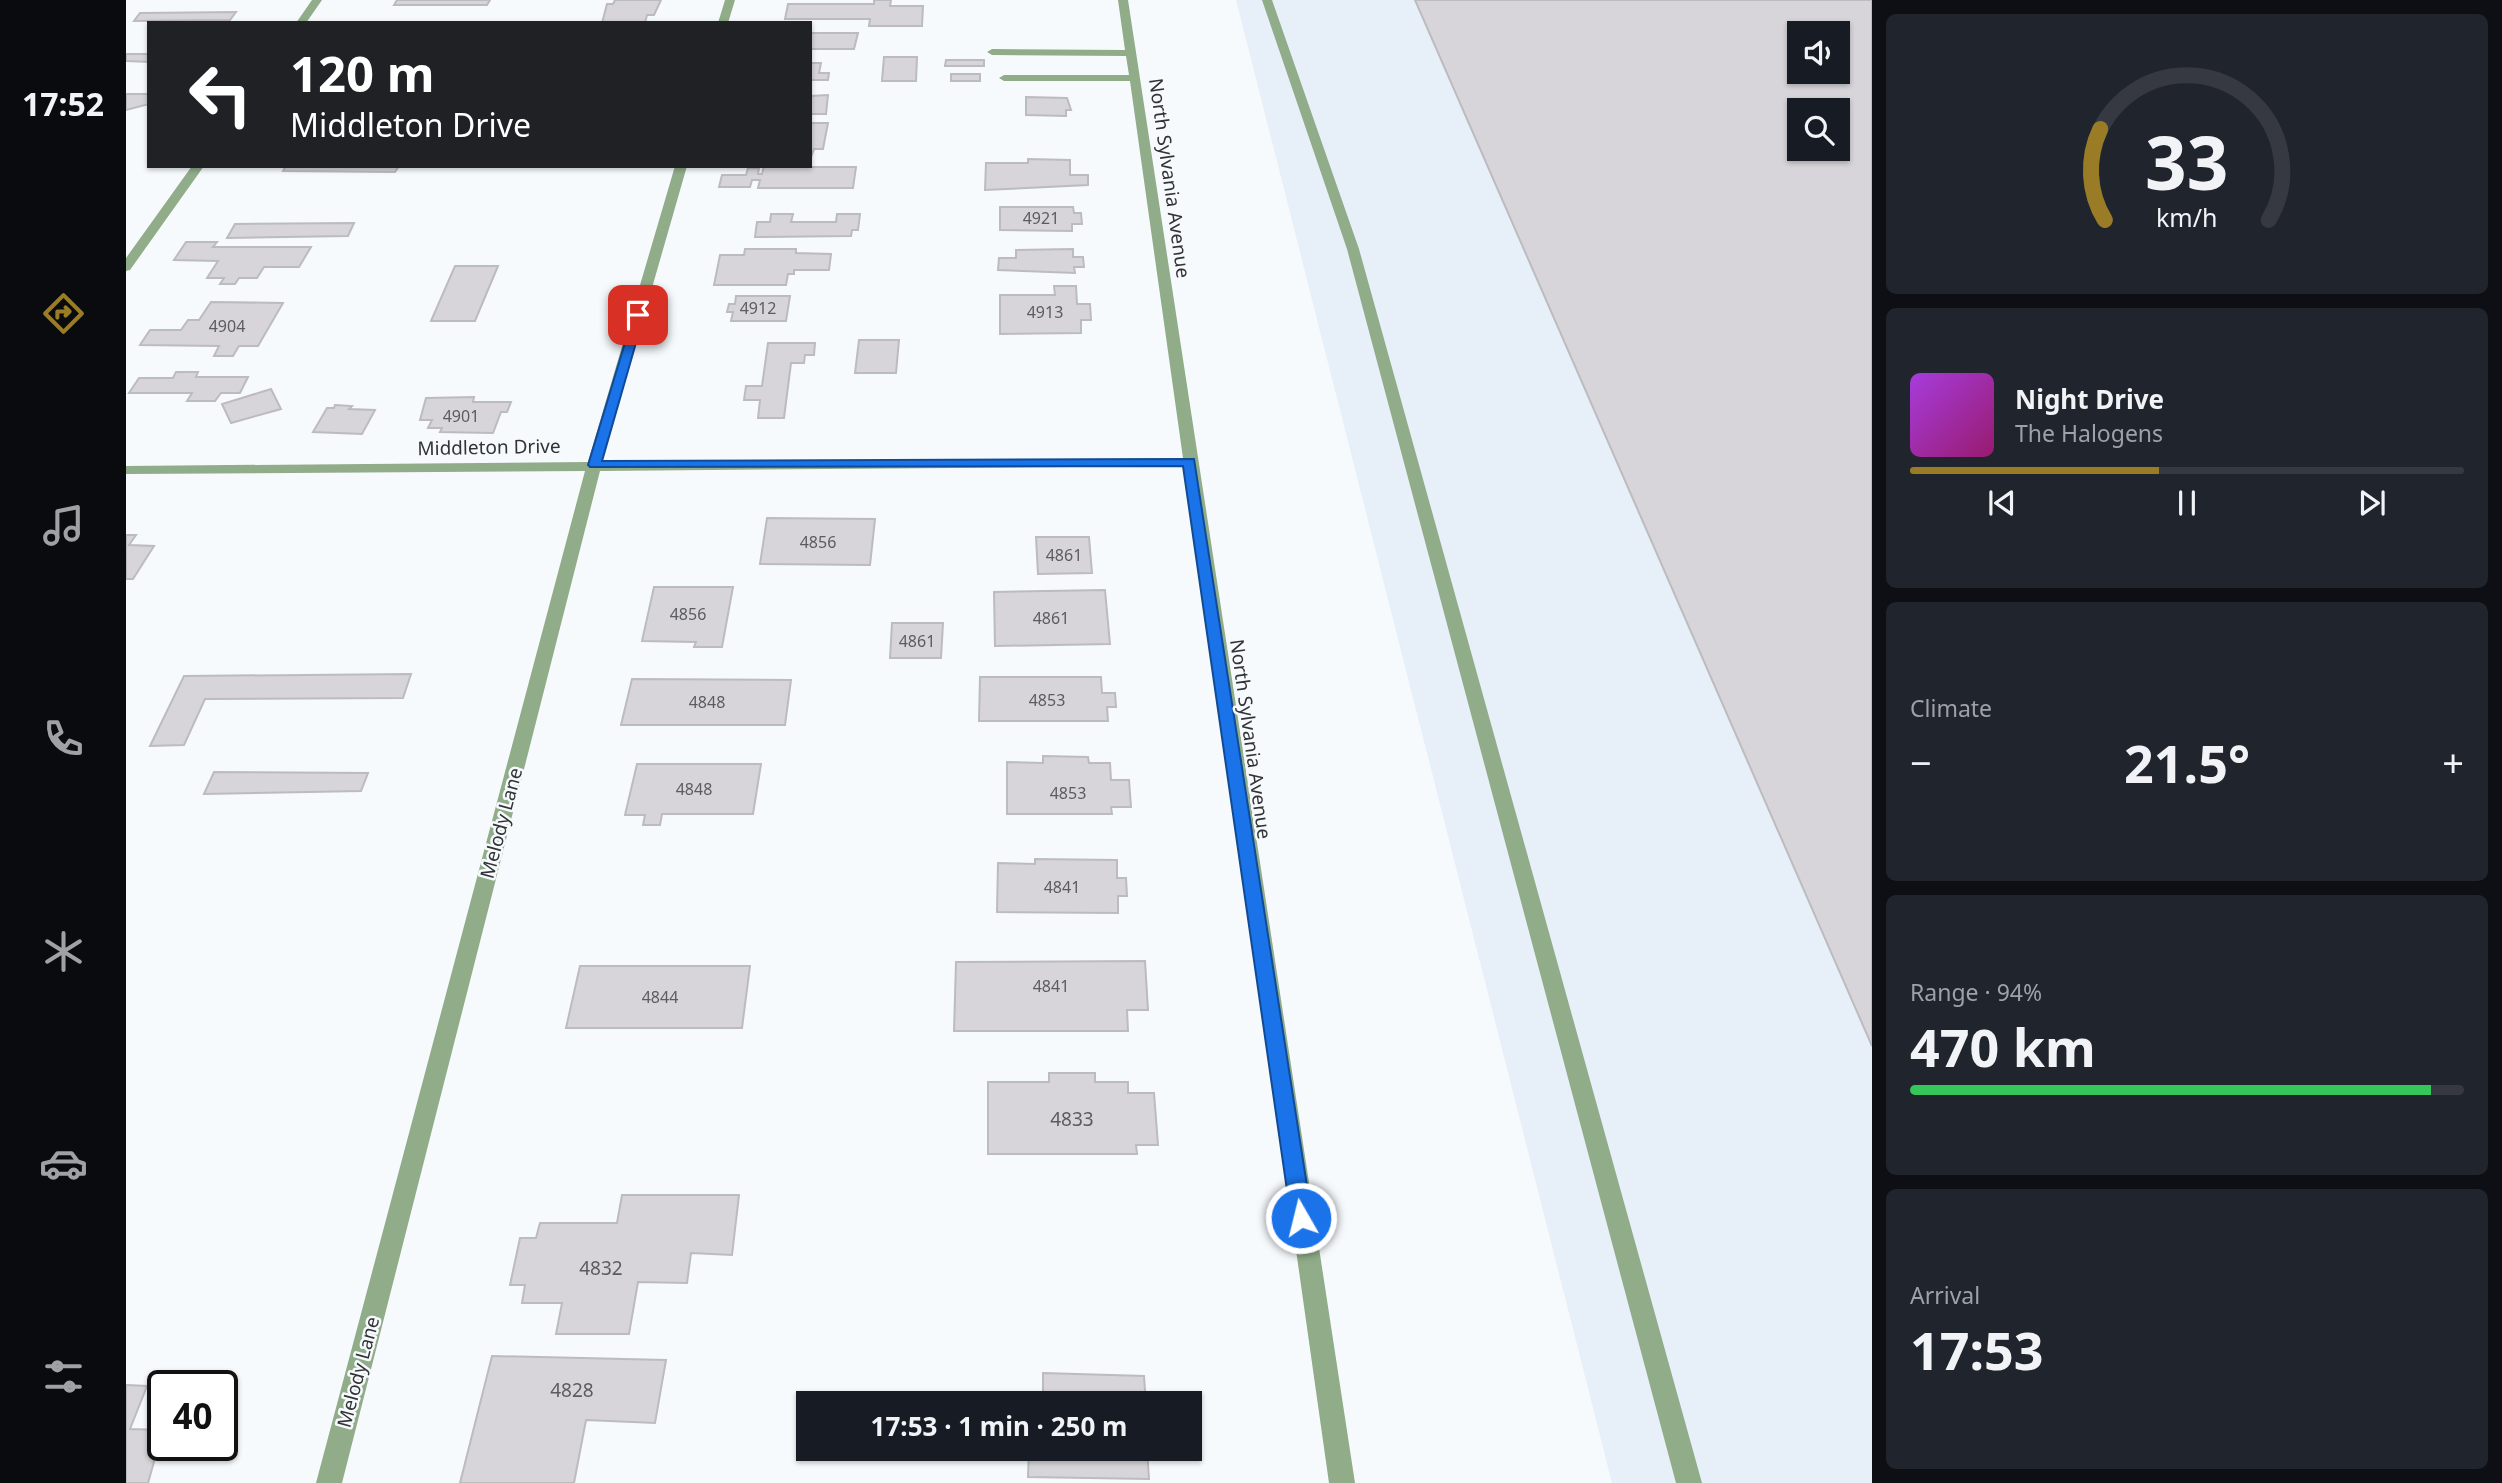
<!DOCTYPE html>
<html lang="en">
<head>
<meta charset="utf-8">
<style>
  :root { --surface:#171b24; --page:#20242c; --text:#f1f3f6; --muted:#9ea1a6; --line:#363941; --accent:#997c25 }
  body { margin:0; font-family:"Noto Sans",sans-serif; background:var(--page); color:var(--text); height:100vh; display:flex; flex-direction:column; font-size:26px; white-space:nowrap }
  * { box-sizing:border-box; margin:0 }
  p { font-size:23px; color:var(--muted) }
  .icon { flex:none; width:38px; height:38px; fill:none; stroke:currentColor; stroke-width:2; stroke-linecap:round; stroke-linejoin:round }
  .map { position:relative; flex:1; overflow:hidden }
  .sheet { display:flex; flex-direction:column; gap:14px; padding:14px; background:#0d0f14; width:630px }
  .sheet>* { flex:none }
  .hud { position:absolute; left:21px; top:21px; width:665px; height:147px; border-radius:0px; box-shadow:0 2px 5px #0004; background:#202124; color:#fff; overflow:hidden }
  .tools { position:absolute; left:1661px; top:21px; display:grid; gap:14px }
  .tools a { display:grid; place-items:center; width:63px; height:63px; border-radius:0px; background:var(--surface); box-shadow:0 2px 5px #0004; font-size:35px }
  .speed { position:absolute; left:21px; top:1370px; display:flex; gap:14px; font-size:35px; font-weight:700; text-align:center }
  .speed>* { display:grid; place-content:center; width:91px; height:91px; border-radius:50%; background:var(--surface); box-shadow:0 2px 5px #0004; line-height:1 }
  .speed .limit { border:4px solid #111; border-radius:10px; background:#fff; color:#111 }
  .pin { position:absolute; display:grid; place-items:center; width:60px; height:60px; color:#fff; margin:-30px; border-radius:14px; box-shadow:0 4px 10px #0006 }
  .me { position:absolute; width:77px; margin:-38px; rotate:352deg; stroke-linejoin:round; filter:drop-shadow(0 0 5px #0008) }
  .turn { display:flex; align-items:center; gap:24px; height:147px; padding:0 28px; font-size:32px }
  .turn .icon { width:91px; height:91px; stroke-width:2.5 }
  .turn b { display:block; font-size:49px; line-height:60px }
  .big { font-size:52px; font-weight:700; line-height:1.1 }
  .sheet .tile { flex:1; display:flex; flex-direction:column; justify-content:center; gap:10px; min-width:0; padding:0 24px; border-radius:10px; background:var(--page) }
  .sheet .dial { align-items:center; gap:0 }
  .dial svg { height:182px; overflow:visible; fill:none; stroke:var(--line); stroke-width:7; stroke-linecap:round; text-anchor:middle }
  .dial text { fill:var(--text); stroke:none }
  .song { display:flex; align-items:center; gap:21px }
  .cover { width:84px; height:84px; border-radius:10px; background:linear-gradient(135deg,hsl(280 70% 55%),hsl(320 70% 35%)) }
  .played { height:7px; border-radius:4px; background:linear-gradient(90deg,var(--accent) 45%,var(--line) 45%) }
  .keys { display:flex; justify-content:space-around; direction:ltr }
  .heat { display:flex; justify-content:space-between; align-items:center; font-size:38px; direction:ltr }
  .charge { height:10px; border-radius:5px; background:linear-gradient(90deg,#34c759 94%,var(--line) 0) }
  .trip { position:absolute; left:670px; top:1391px; width:406px; height:70px; border-radius:0px; background:var(--surface); box-shadow:0 2px 5px #0004; font-weight:700; line-height:70px; text-align:center }
  main { display:flex; flex:1; min-height:0 }
  .menu { display:flex; flex-direction:column; width:126px; justify-content:space-around; align-items:center; background:#090b0e; color:var(--muted) }
  .menu .icon { width:49px; height:49px }
  .menu .on { color:var(--accent) }
  .menu b { font-size:32px; color:var(--text) }
  .map>svg:first-child { display:block }
  .built { fill:#e7f0f9; fill-rule:evenodd }
  .building { fill:#d7d5d9; stroke:#bcbbbf; stroke-width:2; fill-rule:evenodd }
  .lines { fill:none; stroke-linecap:round; stroke-linejoin:round }
  .minor { fill:#90ac89; fill-rule:evenodd }
  .route { fill:#1a73e8; stroke:#114b97; stroke-width:2 }
  .labels { text-anchor:middle; stroke-width:5; stroke-linejoin:round; paint-order:stroke }
  .number-label { font-size:16px; fill:#5b5c5e }
  .street-label { font-size:19px; fill:#323335; stroke:#f6fafd }
  .near-number-label { font-size:19px; fill:#5b5c5e }
</style>
</head>
<body>
<main>
<nav class="menu">
<b>17:52</b>
<svg class="icon on" aria-label="directions" viewBox="0 0 24 24"><path d="M12 3l9 9-9 9-9-9zM9 14v-3h6M13 9l2 2-2 2"/></svg>
<svg class="icon" aria-label="music" viewBox="0 0 24 24"><path d="M9 18V5l10-2v13"/><circle cx="6" cy="18" r="3"/><circle cx="16" cy="16" r="3"/></svg>
<svg class="icon" aria-label="phone" viewBox="0 0 24 24"><path d="M5 4h4l2 5-3 2q2 4 5 5l2-3 5 2v4C11 20 4 13 5 4z"/></svg>
<svg class="icon" aria-label="climate" viewBox="0 0 24 24"><path d="M12 3v18M4 7l16 10M4 17L20 7"/></svg>
<svg class="icon" aria-label="car" viewBox="0 0 24 24"><path d="M5 17H2v-5l4-1 3-4h7l3 4 3 1v5h-3M9 17h6M6 11h13"/><circle cx="7" cy="17" r="2"/><circle cx="17" cy="17" r="2"/></svg>
<svg class="icon" aria-label="filters" viewBox="0 0 24 24"><path d="M4 7h16M4 17h16"/><circle cx="9" cy="7" r="2"/><circle cx="15" cy="17" r="2"/></svg>
</nav>
<div class="map">
<svg width="1746" height="1483" viewBox="0 0 1746 1483">
  <rect width="100%" height="100%" fill="#f6fafd"/>
  <!-- built -->
  <path class="built" d="M 1110,0 L 1746,0 L 1746,1483 L 1486,1483 ZM 1673,33 L 1712,33 L 1712,72 L 1673,72 ZM 1673,110 L 1712,110 L 1712,149 L 1673,149 Z"/>
  <!-- building -->
  <path class="building" d="M 271,0 L 364,0 L 361,5 L 268,5 Z
    M 489,0 L 535,0 L 528,15 L 521,15 L 519,23 L 476,23 L 481,4 L 487,4 Z
    M 748,0 L 765,0 L 764,6 L 797,6 L 796,26 L 743,26 L 744,19 L 659,19 L 662,4 L 748,4 Z
    M 1289,0 L 1746,0 L 1746,1046 ZM 1673,33 L 1712,33 L 1712,72 L 1673,72 ZM 1673,110 L 1712,110 L 1712,149 L 1673,149 Z
    M 110,12 L 104,20 L 8,21 L 14,13 Z
    M 684,33 L 732,33 L 728,49 L 684,49 Z
    M 0,54 L 23,54 L 23,62 L 0,61 Z
    M 758,57 L 791,57 L 790,81 L 756,81 Z
    M 820,60 L 858,60 L 858,66 L 819,66 Z
    M 684,63 L 695,63 L 693,73 L 703,73 L 702,80 L 684,80 Z
    M 825,74 L 854,74 L 854,81 L 825,81 Z
    M 0,94 L 23,94 L 23,104 L 0,110 Z
    M 702,95 L 700,114 L 684,114 L 684,96 Z
    M 900,97 L 941,98 L 945,110 L 940,110 L 940,116 L 900,115 Z
    M 684,123 L 702,123 L 697,149 L 688,149 L 684,160 Z
    M 902,159 L 944,160 L 944,175 L 962,175 L 962,185 L 859,190 L 860,163 L 902,163 Z
    M 160,166 L 273,166 L 269,172 L 157,171 Z
    M 638,166 L 683,167 L 730,167 L 727,188 L 632,188 L 634,180 L 626,180 L 624,187 L 593,187 L 596,175 L 620,175 L 622,168 L 633,168 L 632,174 L 636,174 Z
    M 874,207 L 947,207 L 948,213 L 955,213 L 956,224 L 946,224 L 946,231 L 874,230 Z
    M 645,214 L 667,214 L 665,222 L 710,222 L 711,214 L 734,214 L 732,230 L 726,230 L 725,236 L 629,237 L 631,222 L 644,222 Z
    M 228,223 L 222,236 L 101,238 L 109,224 Z
    M 60,242 L 91,242 L 87,247 L 185,247 L 173,267 L 138,267 L 131,278 L 113,278 L 109,284 L 94,284 L 98,278 L 81,278 L 92,261 L 48,260 Z
    M 619,249 L 670,249 L 670,253 L 705,254 L 703,270 L 668,270 L 668,274 L 662,274 L 660,285 L 588,285 L 594,255 L 618,255 Z
    M 947,249 L 947,257 L 957,257 L 958,267 L 948,267 L 949,273 L 872,270 L 873,258 L 890,258 L 890,250 Z
    M 329,266 L 372,266 L 349,321 L 305,321 Z
    M 928,286 L 950,286 L 951,304 L 964,304 L 965,320 L 955,320 L 955,333 L 874,334 L 874,295 L 929,295 Z
    M 610,296 L 664,296 L 660,321 L 605,321 L 607,312 L 601,312 L 603,304 L 609,304 Z
    M 85,302 L 157,303 L 132,346 L 113,346 L 107,356 L 88,356 L 93,346 L 14,345 L 24,330 L 55,330 L 62,320 L 73,320 Z
    M 733,340 L 773,340 L 770,373 L 729,373 Z
    M 642,343 L 689,343 L 688,355 L 679,355 L 678,363 L 665,363 L 658,418 L 632,418 L 634,400 L 618,400 L 620,386 L 636,386 Z
    M 50,372 L 72,372 L 70,377 L 122,377 L 114,393 L 95,393 L 89,401 L 61,401 L 66,393 L 3,393 L 13,378 L 47,378 Z
    M 145,389 L 155,409 L 105,423 L 96,404 Z
    M 348,397 L 347,402 L 385,402 L 381,412 L 375,412 L 367,433 L 314,432 L 316,428 L 302,428 L 306,420 L 294,420 L 300,398 Z
    M 209,405 L 226,406 L 223,409 L 249,410 L 236,434 L 187,432 L 201,408 L 208,408 Z
    M 641,518 L 749,519 L 744,565 L 634,564 Z
    M 0,535 L 10,535 L 3,545 L 28,546 L 7,579 L 0,579 Z
    M 910,537 L 963,537 L 966,573 L 912,574 Z
    M 528,587 L 607,587 L 596,647 L 568,647 L 570,642 L 516,641 Z
    M 979,590 L 984,644 L 869,646 L 868,592 Z
    M 766,623 L 817,623 L 815,658 L 764,658 Z
    M 285,674 L 277,698 L 79,699 L 58,745 L 24,746 L 58,676 Z
    M 854,677 L 975,677 L 976,693 L 989,693 L 990,707 L 981,707 L 982,721 L 853,721 Z
    M 506,679 L 665,680 L 659,725 L 495,725 Z
    M 917,756 L 962,757 L 963,763 L 984,763 L 985,780 L 1003,780 L 1005,807 L 985,807 L 986,814 L 881,814 L 881,762 L 917,763 Z
    M 511,764 L 635,764 L 627,814 L 536,814 L 534,825 L 517,825 L 519,815 L 499,815 Z
    M 88,772 L 242,773 L 235,791 L 78,794 Z
    M 909,859 L 991,860 L 991,878 L 1000,878 L 1001,896 L 992,896 L 992,913 L 871,912 L 872,863 L 909,864 Z
    M 1019,961 L 1022,1010 L 1001,1010 L 1002,1031 L 828,1031 L 830,962 Z
    M 454,966 L 624,966 L 616,1028 L 440,1028 Z
    M 923,1073 L 969,1073 L 969,1082 L 1002,1082 L 1002,1093 L 1028,1093 L 1032,1145 L 1010,1145 L 1011,1154 L 862,1154 L 862,1082 L 923,1082 Z
    M 496,1195 L 613,1195 L 606,1255 L 565,1253 L 561,1283 L 512,1282 L 503,1334 L 430,1334 L 436,1303 L 396,1303 L 399,1285 L 384,1285 L 394,1238 L 410,1238 L 414,1223 L 491,1223 Z
    M 366,1356 L 540,1360 L 529,1423 L 460,1420 L 448,1483 L 334,1483 Z
    M 917,1373 L 1018,1376 L 1020,1404 L 917,1404 Z
    M 0,1385 L 21,1386 L 4,1429 L 37,1430 L 22,1483 L 0,1483 Z
    M 903,1449 L 1021,1449 L 1023,1479 L 902,1477 Z"/>
  <g class="lines">
    <!-- minor -->
    <path class="minor" d="M 186,0 L 196,0 L 180,23 L 170,23 Z
      M 599,0 L 609,0 L 602,23 L 592,23 Z
      M 992,0 L 1002,0 L 1229,1483 L 1203,1483 L 1059,466 L 474,471 L 216,1483 L 190,1483 L 459,471 L 0,474 L 0,466 L 462,462 L 549,166 L 561,166 L 476,462 L 1057,458 L 1004,81 L 878,81 L 873,78 L 878,75 L 1003,75 L 1000,56 L 866,55 L 861,52 L 866,49 L 999,50 Z
      M 1136,0 L 1146,0 L 1233,249 L 1576,1483 L 1550,1483 L 1221,249 Z
      M 66,166 L 78,166 L 4,270 L 0,271 L 0,258 Z"/>
  </g>
  <!-- route -->
  <path class="route" d="M 508,313 L 518,315 L 476,461 L 1068,459 L 1186,1218 L 1183,1225 L 1175,1227 L 1168,1225 L 1165,1218 L 1057,466 L 464,467 L 462,465 Z"/>
  <g class="labels">
    <!-- number labels -->
    <g class="number-label">
      <text x="915" y="224">4921</text>
      <text x="632" y="314">4912</text>
      <text x="919" y="318">4913</text>
      <text x="101" y="332">4904</text>
      <text x="335" y="422">4901</text>
      <text x="692" y="548">4856</text>
      <text x="938" y="561">4861</text>
      <text x="562" y="620">4856</text>
      <text x="925" y="624">4861</text>
      <text x="791" y="647">4861</text>
      <text x="921" y="706">4853</text>
      <text x="581" y="708">4848</text>
      <text x="568" y="795">4848</text>
      <text x="942" y="799">4853</text>
      <text x="936" y="893">4841</text>
      <text x="925" y="992">4841</text>
      <text x="534" y="1003">4844</text>
    </g>
    <!-- street labels -->
    <g class="street-label">
      <text transform="translate(1044 178) rotate(82)" y="7">North Sylvania Avenue</text>
      <text transform="translate(363 447) rotate(-1)" y="7">Middleton Drive</text>
      <text transform="translate(1125 739) rotate(82)" y="7">North Sylvania Avenue</text>
      <text transform="translate(375 823) rotate(-75)" y="7">Melody Lane</text>
      <text transform="translate(232 1372) rotate(-75)" y="7">Melody Lane</text>
    </g>
    <!-- near-number labels -->
    <g class="near-number-label">
      <text x="946" y="1126">4833</text>
      <text x="475" y="1275">4832</text>
      <text x="446" y="1397">4828</text>
    </g>
  </g>
</svg>
<div class="tools">
<a><svg class="icon" aria-label="sound" viewBox="0 0 24 24"><path d="M4 9h4l5-4v14l-5-4H4zM17 9q2 3 0 6"/></svg></a>
<a><svg class="icon" aria-label="search" viewBox="0 0 24 24"><circle cx="10" cy="10" r="6"/><path d="M15 15l6 6"/></svg></a>
</div>
<div class="speed"><div class="limit">40</div></div>
<div class="pin" style="left:512px;top:315px;background:#d93025"><svg class="icon" aria-label="arrive" viewBox="0 0 24 24"><path d="M6 21V4h12l-3 4 3 4H6"/></svg></div>
<svg class="me" style="left:1175px;top:1218px" viewBox="-20 -20 40 40"><circle r="17" fill="#1a73e8" stroke="#fff" stroke-width="3"/><path d="M0-11L8 9 0 5-8 9z" fill="#fff"/></svg>
<div class="trip">17:53 · 1 min · 250 m</div>
<div class="hud">
<div class="turn"><svg class="icon" aria-label="left" viewBox="0 0 24 24"><path d="M17 20v-9H6M10 6l-5 5 5 5"/></svg><div><b>120 m</b>Middleton Drive</div></div>
</div>
</div>
<section class="sheet">
<div class="tile dial"><svg viewBox="0 0 100 80">
<path d="M14 69A42 42 0 1 1 86 69"/>
<path d="M14 69A42 42 0 0 1 12 29" stroke="#997c25"/>
<text x="50" y="56" font-size="32" font-weight="700">33</text>
<text x="50" y="72" font-size="11">km/h</text>
</svg></div>
<div class="tile">
<div class="song"><i class="cover"></i><div><b>Night Drive</b><p>The Halogens</p></div></div>
<div class="played"></div>
<div class="keys"><svg class="icon" aria-label="previous" viewBox="0 0 24 24"><path d="M18 5L8 12l10 7zM5 5v14"/></svg><svg class="icon" aria-label="pause" viewBox="0 0 24 24"><path d="M8 5v14M16 5v14"/></svg><svg class="icon" aria-label="next" viewBox="0 0 24 24"><path d="M6 5l10 7-10 7zM19 5v14"/></svg></div>
</div>
<div class="tile"><p>Climate</p>
<div class="heat"><a>−</a><b class="big">21.5°</b><a>+</a></div>
</div>
<div class="tile"><p>Range · 94%</p><b class="big">470 km</b><div class="charge"></div></div>
<div class="tile"><p>Arrival</p><b class="big">17:53</b></div>
</section>
</main>
</body>
</html>
